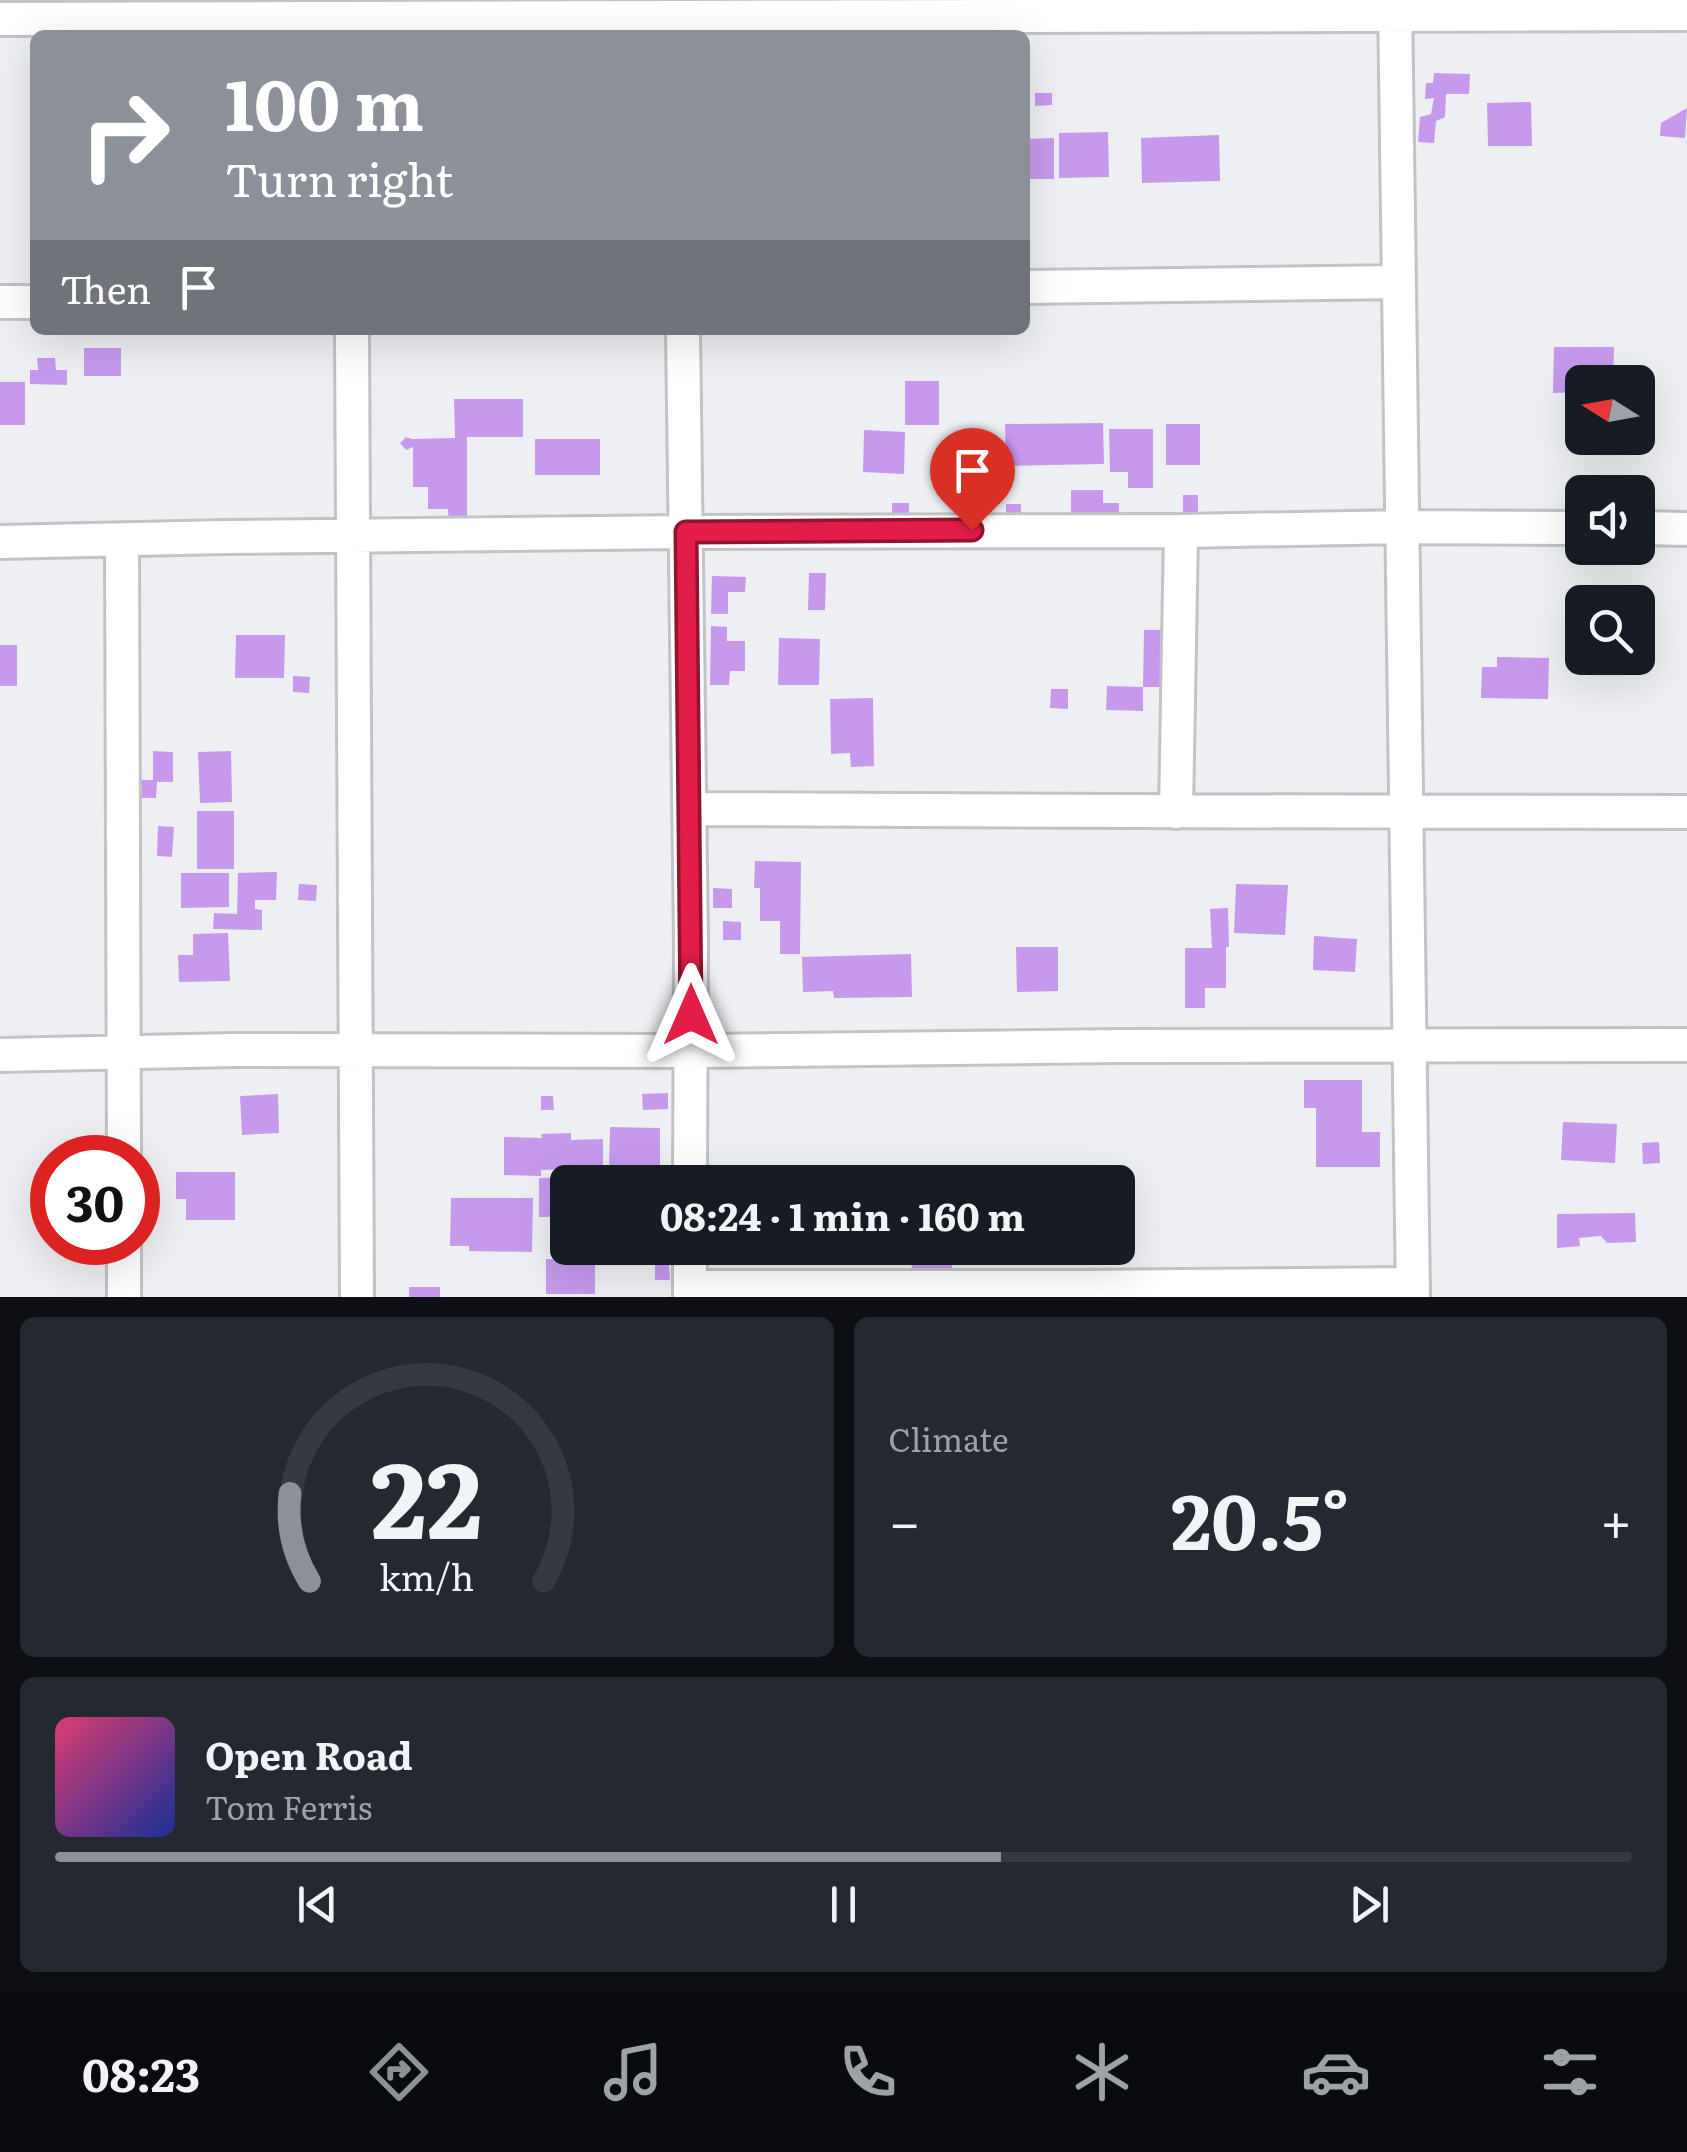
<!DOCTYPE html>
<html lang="en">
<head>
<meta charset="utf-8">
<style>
  :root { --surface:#171b24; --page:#242831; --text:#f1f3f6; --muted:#9ea1a6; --line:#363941; --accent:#8c9099 }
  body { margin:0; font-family:Literata,serif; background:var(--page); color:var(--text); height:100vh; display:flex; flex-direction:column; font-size:38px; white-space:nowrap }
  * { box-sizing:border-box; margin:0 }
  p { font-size:32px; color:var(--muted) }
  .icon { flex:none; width:55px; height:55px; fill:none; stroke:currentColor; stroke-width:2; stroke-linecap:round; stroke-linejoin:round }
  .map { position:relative; height:1297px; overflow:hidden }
  .sheet { display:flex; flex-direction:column; gap:20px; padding:20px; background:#0d0f14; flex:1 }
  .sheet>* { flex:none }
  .top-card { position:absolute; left:30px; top:30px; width:1000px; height:305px; border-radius:15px; box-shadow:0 10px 40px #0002; background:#8c9099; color:#fff; overflow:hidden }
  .needle { width:65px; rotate:281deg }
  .fabs { position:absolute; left:1565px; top:365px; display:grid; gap:20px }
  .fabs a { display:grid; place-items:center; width:90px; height:90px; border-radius:15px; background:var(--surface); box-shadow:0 10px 40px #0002; font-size:50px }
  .speed { position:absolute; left:30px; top:1135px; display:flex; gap:20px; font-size:50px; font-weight:700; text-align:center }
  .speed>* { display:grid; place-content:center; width:130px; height:130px; border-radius:50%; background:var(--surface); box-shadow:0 10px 40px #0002; line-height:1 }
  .speed .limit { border:15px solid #d22; background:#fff; color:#111 }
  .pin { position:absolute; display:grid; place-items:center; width:85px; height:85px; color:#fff; margin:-102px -42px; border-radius:50% 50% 50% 0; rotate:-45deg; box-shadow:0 0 10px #0007 }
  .pin .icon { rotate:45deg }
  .me { position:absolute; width:110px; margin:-55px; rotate:0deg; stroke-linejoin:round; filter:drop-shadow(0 0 8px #0008) }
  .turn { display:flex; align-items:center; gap:35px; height:210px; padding:0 30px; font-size:45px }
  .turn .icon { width:130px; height:130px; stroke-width:2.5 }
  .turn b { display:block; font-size:70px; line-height:85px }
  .then { display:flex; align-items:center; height:95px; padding:0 30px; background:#0003; gap:20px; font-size:38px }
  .big { font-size:75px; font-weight:700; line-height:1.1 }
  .sheet .tile { flex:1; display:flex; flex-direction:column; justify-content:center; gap:15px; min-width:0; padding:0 35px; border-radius:15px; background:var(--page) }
  .sheet .dial { align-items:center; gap:0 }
  .dial svg { height:260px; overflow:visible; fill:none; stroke:var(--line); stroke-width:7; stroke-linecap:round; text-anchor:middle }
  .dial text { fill:var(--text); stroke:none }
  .song { display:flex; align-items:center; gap:30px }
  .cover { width:120px; height:120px; border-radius:15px; background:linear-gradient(135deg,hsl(340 70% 55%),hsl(230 70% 35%)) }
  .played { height:10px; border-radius:5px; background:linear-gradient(90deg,var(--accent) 60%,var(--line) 60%) }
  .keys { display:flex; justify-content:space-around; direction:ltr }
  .heat { display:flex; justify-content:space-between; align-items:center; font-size:55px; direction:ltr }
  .sheet .tiles { flex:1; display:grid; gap:20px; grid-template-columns:1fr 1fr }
  .tile:last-child { grid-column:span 2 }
  .trip { position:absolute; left:550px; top:1165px; width:585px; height:100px; border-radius:15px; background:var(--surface); box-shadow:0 10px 40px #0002; font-weight:700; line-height:100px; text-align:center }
  .tab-bar { display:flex; height:160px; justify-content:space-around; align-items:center; background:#090b0e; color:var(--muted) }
  .tab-bar .icon { width:70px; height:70px }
  .tab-bar .on { color:var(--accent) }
  .tab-bar b { font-size:45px; color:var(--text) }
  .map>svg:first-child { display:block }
  .building { fill:#c699ed }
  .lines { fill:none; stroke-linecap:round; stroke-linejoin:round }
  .street-casing { stroke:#c2c3c5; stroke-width:38 }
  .street { stroke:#fff; stroke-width:32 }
  .route-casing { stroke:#92132f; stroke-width:25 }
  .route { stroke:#e11d48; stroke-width:18 }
</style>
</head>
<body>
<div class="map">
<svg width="1687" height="1297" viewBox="0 0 1687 1297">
  <rect width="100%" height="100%" fill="#eeeff2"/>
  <!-- building -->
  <path class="building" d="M 1434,73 L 1470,74 L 1469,94 L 1446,94 L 1445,117 L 1436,121 L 1434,143 L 1418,142 L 1420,117 L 1431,114 L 1434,98 L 1425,99 L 1426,83 L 1433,83 Z
    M 1035,93 L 1052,93 L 1052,105 L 1035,106 Z
    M 1531,102 L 1532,146 L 1488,146 L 1487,103 Z
    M 1687,108 L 1685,138 L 1660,136 L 1661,123 Z
    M 1108,132 L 1109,177 L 1059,178 L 1059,133 Z
    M 1219,135 L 1220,181 L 1142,183 L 1141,138 Z
    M 1054,138 L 1054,179 L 1025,179 L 1025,139 Z
    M 1554,347 L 1614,347 L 1613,382 L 1582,382 L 1582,392 L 1553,393 Z
    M 84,348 L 121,348 L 121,376 L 84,376 Z
    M 37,358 L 55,358 L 56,370 L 67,370 L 67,385 L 30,384 L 30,370 L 38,370 Z
    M 905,381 L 939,381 L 939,425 L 905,425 Z
    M 0,382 L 25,382 L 25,425 L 0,425 Z
    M 454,399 L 523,399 L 523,437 L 467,437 L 467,526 L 449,526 L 448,509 L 428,509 L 428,487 L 413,487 L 413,447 L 406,450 L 400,443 L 406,437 L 412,439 L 455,438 Z
    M 1103,423 L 1104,464 L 1006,466 L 1005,424 Z
    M 1166,424 L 1200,424 L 1200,465 L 1166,465 Z
    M 1109,429 L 1153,429 L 1153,488 L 1128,488 L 1128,472 L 1110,472 Z
    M 864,430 L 905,432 L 904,474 L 863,472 Z
    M 535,439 L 600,439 L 600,475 L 535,475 Z
    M 1071,490 L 1103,490 L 1103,503 L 1119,503 L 1119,521 L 1071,522 Z
    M 1183,495 L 1198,495 L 1198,512 L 1183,512 Z
    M 892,503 L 909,503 L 909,522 L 892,522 Z
    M 1006,504 L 1021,504 L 1021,525 L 1006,525 Z
    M 809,573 L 826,573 L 825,610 L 808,610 Z
    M 712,576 L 746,577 L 745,592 L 728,592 L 728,614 L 711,614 Z
    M 711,626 L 727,627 L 727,641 L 745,641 L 745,671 L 730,671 L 729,685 L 710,685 Z
    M 1144,630 L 1165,630 L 1164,687 L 1143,687 Z
    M 236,635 L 285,635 L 284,678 L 235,678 Z
    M 779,638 L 820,639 L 819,685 L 778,685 Z
    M 0,645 L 17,645 L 17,686 L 0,686 Z
    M 1497,657 L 1549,658 L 1548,699 L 1481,698 L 1482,667 L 1497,667 Z
    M 293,676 L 310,677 L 309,693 L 293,692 Z
    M 1107,686 L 1143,687 L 1143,711 L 1106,710 Z
    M 1051,689 L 1068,689 L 1068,709 L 1050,708 Z
    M 873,698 L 874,766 L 851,767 L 850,753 L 831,754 L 830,699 Z
    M 153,751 L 173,752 L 173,782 L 157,782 L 156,798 L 138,798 L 138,780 L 153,780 Z
    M 231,751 L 232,802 L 200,803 L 198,752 Z
    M 197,811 L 234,811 L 234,869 L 197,869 Z
    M 158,826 L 174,827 L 172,857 L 157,856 Z
    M 755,861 L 801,862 L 800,954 L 780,954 L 780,921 L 760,921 L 760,888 L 754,888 Z
    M 277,872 L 276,900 L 255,900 L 255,909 L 262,910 L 262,930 L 213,929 L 214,913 L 237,914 L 238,873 Z
    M 181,873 L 229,873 L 229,907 L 181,908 Z
    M 299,884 L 317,885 L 316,901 L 298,900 Z
    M 1236,884 L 1288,885 L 1285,935 L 1234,933 Z
    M 713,888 L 732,889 L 732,908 L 713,908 Z
    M 1228,908 L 1229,947 L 1226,947 L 1226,988 L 1205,988 L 1205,1008 L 1185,1008 L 1185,948 L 1212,948 L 1210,909 Z
    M 723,921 L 741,922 L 741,940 L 723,940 Z
    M 228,933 L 230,981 L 179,982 L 178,955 L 193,955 L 193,934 Z
    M 1314,936 L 1357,939 L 1355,972 L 1313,970 Z
    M 1016,947 L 1058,947 L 1058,991 L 1017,992 Z
    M 911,954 L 912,997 L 834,998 L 833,991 L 803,992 L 802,957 Z
    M 1304,1080 L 1362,1080 L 1362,1132 L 1380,1132 L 1380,1167 L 1316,1167 L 1316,1108 L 1304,1108 Z
    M 668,1093 L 668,1109 L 643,1110 L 642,1094 Z
    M 278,1094 L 279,1133 L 242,1135 L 240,1096 Z
    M 541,1096 L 553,1096 L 554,1110 L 541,1110 Z
    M 1563,1122 L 1617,1124 L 1615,1163 L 1561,1160 Z
    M 610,1127 L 660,1128 L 660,1170 L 609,1169 Z
    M 571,1133 L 571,1140 L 603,1139 L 603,1174 L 571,1175 L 571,1169 L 541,1170 L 541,1176 L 504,1175 L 504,1137 L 542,1138 L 541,1134 Z
    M 1659,1142 L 1660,1163 L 1643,1164 L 1642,1143 Z
    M 176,1172 L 235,1172 L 235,1220 L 186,1220 L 186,1199 L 176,1199 Z
    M 583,1177 L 583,1182 L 568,1182 L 568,1217 L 539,1217 L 539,1178 Z
    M 451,1198 L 533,1198 L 532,1252 L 469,1251 L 469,1246 L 450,1246 Z
    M 1635,1213 L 1636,1242 L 1607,1243 L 1601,1236 L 1579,1238 L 1580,1246 L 1557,1248 L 1557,1214 Z
    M 606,1248 L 642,1248 L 641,1259 L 605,1258 Z
    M 546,1259 L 595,1260 L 595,1294 L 546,1294 Z
    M 912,1259 L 952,1259 L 952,1281 L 911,1280 Z
    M 655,1265 L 669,1265 L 670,1280 L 655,1280 Z
    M 409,1287 L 440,1287 L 440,1297 L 409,1297 Z"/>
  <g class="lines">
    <!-- street casing -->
    <g class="street-casing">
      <path id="street" d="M 1395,0 L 1413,1297
        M 0,19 L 1687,14
        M 1025,287 L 1399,282
        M 0,302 L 35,302
        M 352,330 L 357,1297
        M 683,330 L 691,943 L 690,1182
        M 1638,528 L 1687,529
        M 122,540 L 124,1158
        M 0,542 L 225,537 L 686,532 L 1181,531 L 1403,527 L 1582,528
        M 690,809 C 1022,813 1355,810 1687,812
        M 1176,812 L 1181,531
        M 0,1055 L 233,1050 L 691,1051 L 1121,1046 L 1687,1045
        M 124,1242 L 124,1297
        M 690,1248 L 690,1297
        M 690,1287 L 1070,1287 L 1413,1284"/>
    </g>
    <!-- street -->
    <use href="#street" class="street"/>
  </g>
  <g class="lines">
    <!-- route casing -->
    <g class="route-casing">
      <path id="route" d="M 691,1015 L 686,532 L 972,530"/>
    </g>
    <!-- route -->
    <use href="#route" class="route"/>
  </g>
</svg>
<div class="fabs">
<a><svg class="needle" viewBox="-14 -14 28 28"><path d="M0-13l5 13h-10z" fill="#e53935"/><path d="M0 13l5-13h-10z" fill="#9ea1a6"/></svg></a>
<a><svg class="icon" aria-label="sound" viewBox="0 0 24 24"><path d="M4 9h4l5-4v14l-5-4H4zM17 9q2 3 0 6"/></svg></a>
<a><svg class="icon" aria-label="search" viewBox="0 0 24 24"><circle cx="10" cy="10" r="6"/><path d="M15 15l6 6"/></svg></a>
</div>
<div class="speed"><div class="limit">30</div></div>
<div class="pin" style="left:972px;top:530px;background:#d93025"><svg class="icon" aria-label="arrive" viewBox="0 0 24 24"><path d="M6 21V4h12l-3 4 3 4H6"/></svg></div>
<svg class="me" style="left:691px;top:1015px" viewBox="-20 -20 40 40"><path d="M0-17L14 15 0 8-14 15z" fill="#e11d48" stroke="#fff" stroke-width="4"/></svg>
<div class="trip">08:24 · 1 min · 160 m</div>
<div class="top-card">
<div class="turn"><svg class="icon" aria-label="right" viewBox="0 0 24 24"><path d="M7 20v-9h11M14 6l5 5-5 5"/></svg><div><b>100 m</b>Turn right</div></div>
<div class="then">Then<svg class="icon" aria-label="arrive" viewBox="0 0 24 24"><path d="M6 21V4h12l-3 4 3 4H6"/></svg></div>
</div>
</div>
<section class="sheet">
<div class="tiles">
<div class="tile dial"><svg viewBox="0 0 100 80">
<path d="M14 69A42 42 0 1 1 86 69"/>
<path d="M14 69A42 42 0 0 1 8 42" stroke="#8c9099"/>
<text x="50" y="56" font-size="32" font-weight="700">22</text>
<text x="50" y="72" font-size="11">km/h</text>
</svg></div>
<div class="tile"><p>Climate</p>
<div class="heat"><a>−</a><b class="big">20.5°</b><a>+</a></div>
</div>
<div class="tile">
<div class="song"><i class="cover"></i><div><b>Open Road</b><p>Tom Ferris</p></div></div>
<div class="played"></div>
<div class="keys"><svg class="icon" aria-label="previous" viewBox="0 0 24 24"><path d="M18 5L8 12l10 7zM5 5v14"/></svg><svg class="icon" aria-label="pause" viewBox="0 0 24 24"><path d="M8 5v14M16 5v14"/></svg><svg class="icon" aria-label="next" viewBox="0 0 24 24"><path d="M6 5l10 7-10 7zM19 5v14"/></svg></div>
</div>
</div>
</section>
<nav class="tab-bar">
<b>08:23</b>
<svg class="icon on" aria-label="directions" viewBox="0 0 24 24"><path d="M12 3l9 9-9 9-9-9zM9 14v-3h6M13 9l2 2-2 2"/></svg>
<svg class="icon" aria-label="music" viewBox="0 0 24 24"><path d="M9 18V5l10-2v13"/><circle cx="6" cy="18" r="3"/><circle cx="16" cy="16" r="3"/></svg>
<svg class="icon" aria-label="phone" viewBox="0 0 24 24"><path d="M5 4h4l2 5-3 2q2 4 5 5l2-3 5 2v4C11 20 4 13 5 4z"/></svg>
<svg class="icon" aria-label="climate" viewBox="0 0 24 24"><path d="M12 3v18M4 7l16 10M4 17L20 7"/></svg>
<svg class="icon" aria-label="car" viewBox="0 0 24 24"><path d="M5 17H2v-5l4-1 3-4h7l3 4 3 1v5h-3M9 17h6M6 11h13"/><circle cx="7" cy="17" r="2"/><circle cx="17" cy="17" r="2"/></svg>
<svg class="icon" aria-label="filters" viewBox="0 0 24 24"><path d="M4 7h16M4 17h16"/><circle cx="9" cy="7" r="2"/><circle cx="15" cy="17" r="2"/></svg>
</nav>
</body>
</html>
